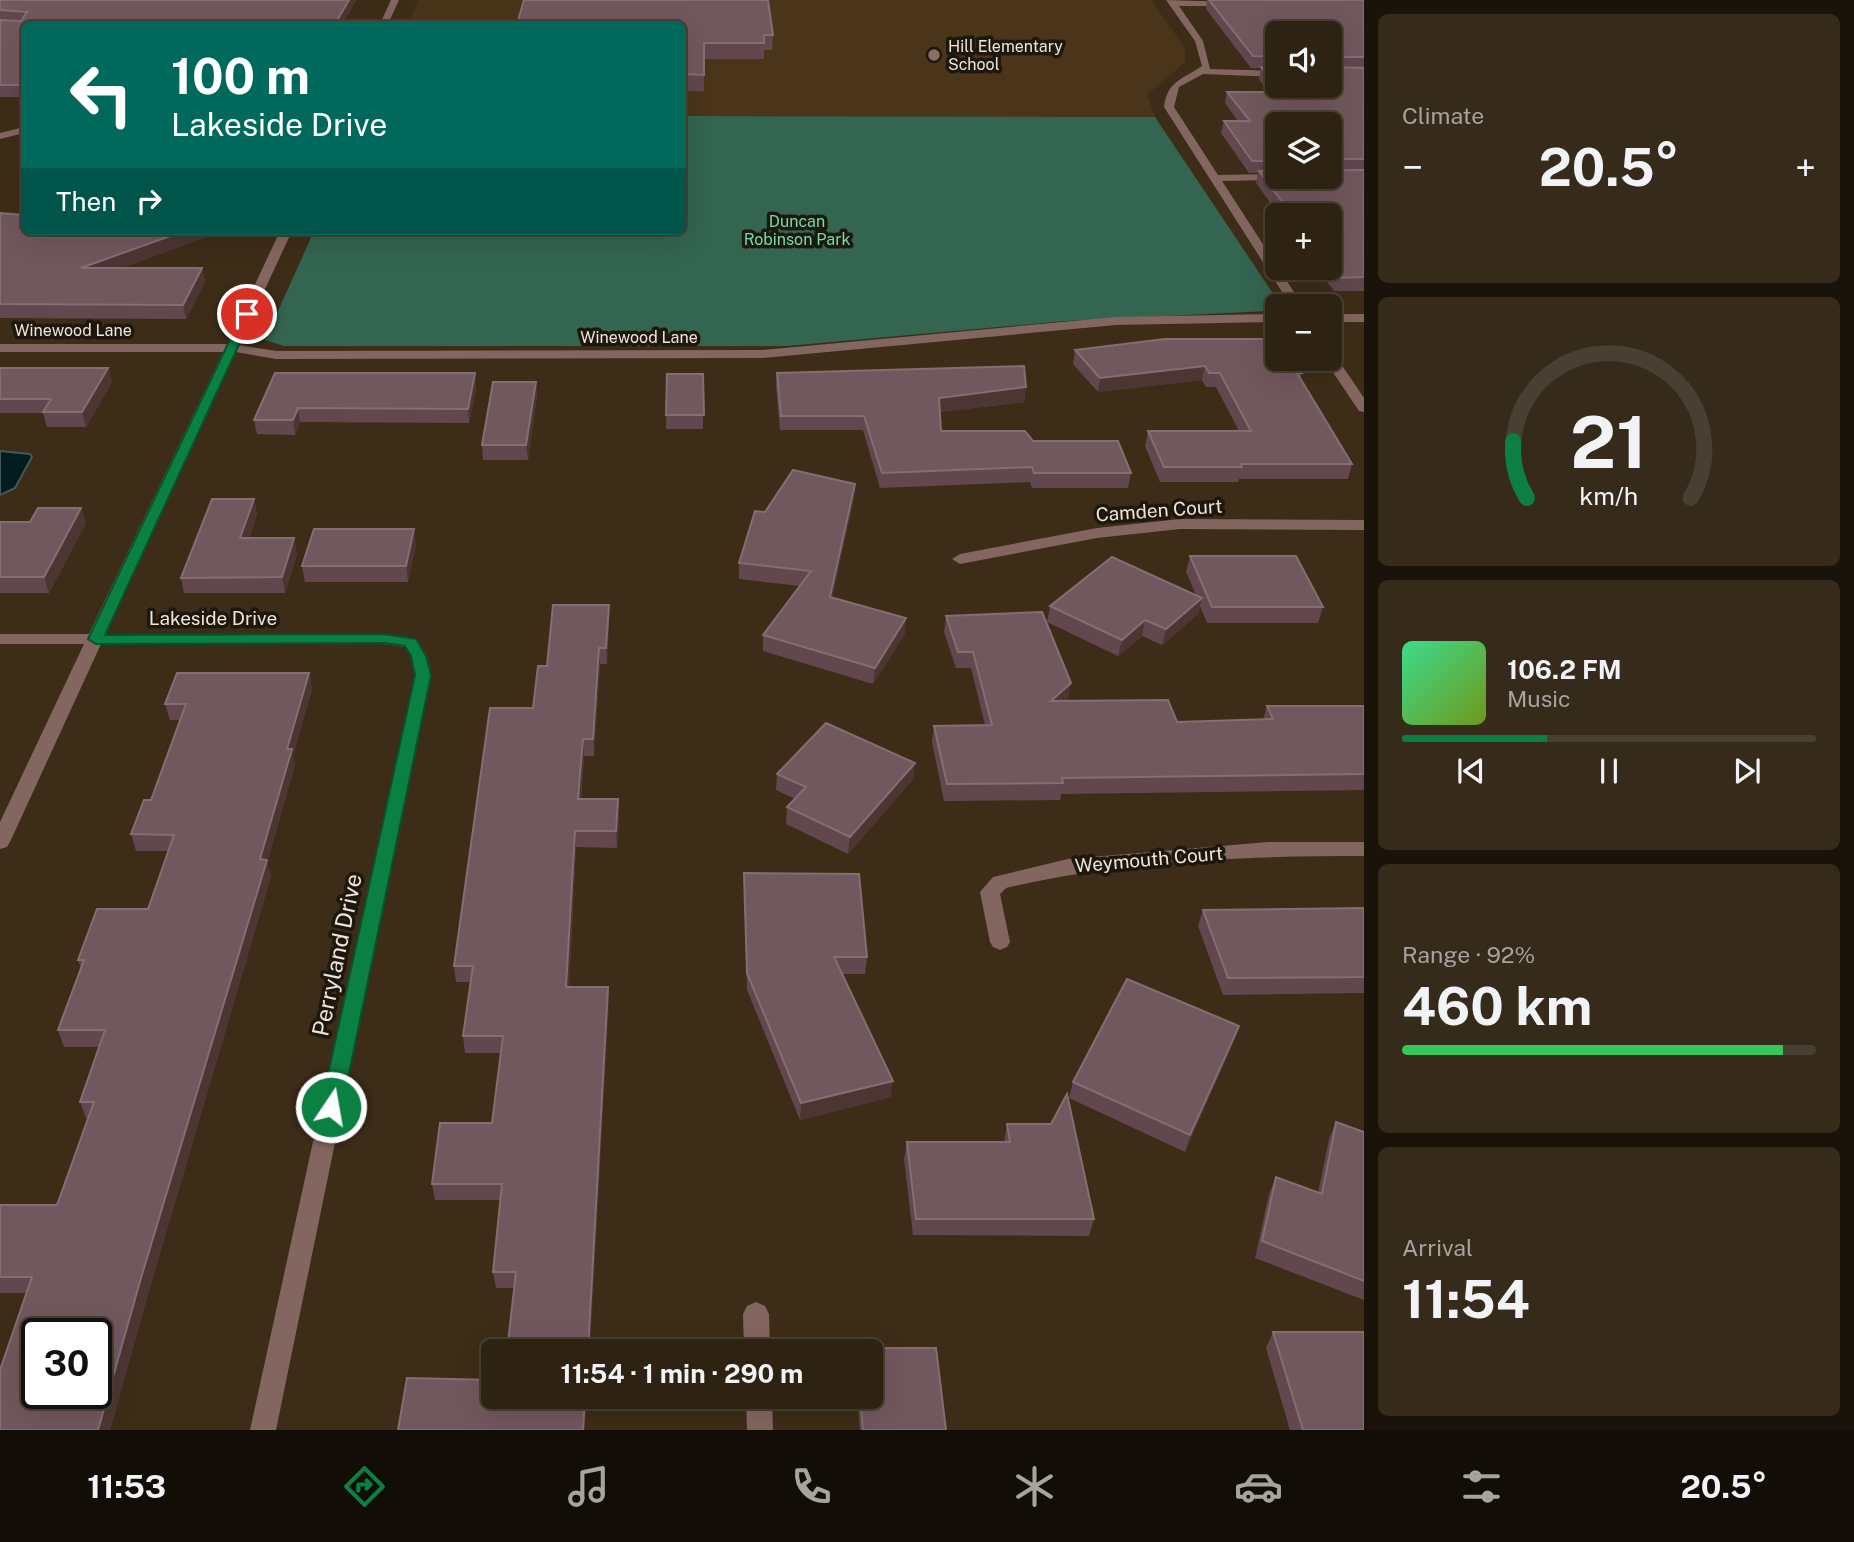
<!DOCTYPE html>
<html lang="en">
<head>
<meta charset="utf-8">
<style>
  :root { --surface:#2e2212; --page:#362a1b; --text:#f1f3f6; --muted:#a7a49f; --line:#493f32; --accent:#0b8043 }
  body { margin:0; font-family:"Public Sans",sans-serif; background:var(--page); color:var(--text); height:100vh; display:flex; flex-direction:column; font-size:26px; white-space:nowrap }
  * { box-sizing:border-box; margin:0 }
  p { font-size:23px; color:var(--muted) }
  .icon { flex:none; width:38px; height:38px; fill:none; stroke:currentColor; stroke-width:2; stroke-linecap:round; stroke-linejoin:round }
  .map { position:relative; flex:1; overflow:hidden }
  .drawer { display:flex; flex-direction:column; gap:14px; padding:14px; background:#19130a; width:490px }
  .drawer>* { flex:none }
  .guide { position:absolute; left:21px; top:21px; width:665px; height:214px; border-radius:10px; box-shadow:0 7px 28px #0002,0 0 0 2px var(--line); background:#00695c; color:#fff; overflow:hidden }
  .tools { position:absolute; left:1265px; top:21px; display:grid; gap:14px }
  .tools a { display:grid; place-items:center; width:77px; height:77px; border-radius:10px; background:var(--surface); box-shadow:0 7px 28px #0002,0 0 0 2px var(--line); font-size:35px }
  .speed { position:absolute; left:21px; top:1318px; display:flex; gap:14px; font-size:35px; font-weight:700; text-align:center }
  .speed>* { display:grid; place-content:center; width:91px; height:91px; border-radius:50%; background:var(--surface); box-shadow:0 7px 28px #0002,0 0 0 2px var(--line); line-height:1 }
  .speed .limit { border:4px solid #111; border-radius:10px; background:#fff; color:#111 }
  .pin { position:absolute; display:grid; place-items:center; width:60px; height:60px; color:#fff; margin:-30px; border:4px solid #fff; border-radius:50%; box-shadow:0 2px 7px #0007 }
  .me { position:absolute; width:77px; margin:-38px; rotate:12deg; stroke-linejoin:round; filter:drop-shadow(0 0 5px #0008) }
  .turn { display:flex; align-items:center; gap:24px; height:147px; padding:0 35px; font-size:32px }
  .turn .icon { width:91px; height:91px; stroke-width:2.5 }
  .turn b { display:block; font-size:49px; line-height:60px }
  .then { display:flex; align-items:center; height:66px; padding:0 35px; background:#0003; gap:14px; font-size:26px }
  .big { font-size:52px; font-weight:700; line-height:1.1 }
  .drawer .tile { flex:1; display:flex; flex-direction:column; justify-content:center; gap:10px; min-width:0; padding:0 24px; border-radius:10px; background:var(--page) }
  .drawer .dial { align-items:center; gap:0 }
  .dial svg { height:182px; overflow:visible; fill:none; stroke:var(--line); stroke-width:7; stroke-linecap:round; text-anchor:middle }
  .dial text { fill:var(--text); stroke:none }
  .song { display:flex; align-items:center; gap:21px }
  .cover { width:84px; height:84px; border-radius:10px; background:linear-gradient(135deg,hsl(150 70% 55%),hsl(80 70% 35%)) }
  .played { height:7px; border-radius:4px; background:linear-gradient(90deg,var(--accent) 35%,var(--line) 35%) }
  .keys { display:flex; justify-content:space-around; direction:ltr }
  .heat { display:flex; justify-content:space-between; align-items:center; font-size:38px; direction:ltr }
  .charge { height:10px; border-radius:5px; background:linear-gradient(90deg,#34c759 92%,var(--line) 0) }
  .trip { position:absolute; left:481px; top:1339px; width:402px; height:70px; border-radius:10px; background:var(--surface); box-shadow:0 7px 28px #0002,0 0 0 2px var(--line); font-weight:700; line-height:70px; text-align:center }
  .dock { display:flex; height:112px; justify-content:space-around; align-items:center; background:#120e07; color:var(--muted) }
  .dock .icon { width:49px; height:49px }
  .dock .current { color:var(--accent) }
  .dock b { font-size:32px; color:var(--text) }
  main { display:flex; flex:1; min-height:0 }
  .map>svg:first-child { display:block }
  .built { fill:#4a351a }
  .green { fill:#336550 }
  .water { fill:#001e20; stroke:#475957; stroke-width:2 }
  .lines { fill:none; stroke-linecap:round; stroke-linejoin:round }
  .minor { fill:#846660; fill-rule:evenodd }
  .wall { fill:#62474f; fill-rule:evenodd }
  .shaded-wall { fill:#4d3533 }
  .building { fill:#71585e; stroke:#846e71; stroke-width:2; fill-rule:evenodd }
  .route { fill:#0b8043; stroke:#07532c; stroke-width:2 }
  .education-dot { fill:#8d6e63; stroke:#1e170d; stroke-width:2.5 }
  .labels { text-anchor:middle; stroke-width:7; stroke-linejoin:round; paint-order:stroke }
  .far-poi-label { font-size:16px; fill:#eee4d7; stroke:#1e170d; text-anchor:start }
  .far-park-label { font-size:16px; fill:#6ddcaf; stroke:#1e170d }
  .far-street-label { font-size:16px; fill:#eee4d7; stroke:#1e170d }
  .street-label { font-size:19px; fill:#eee4d7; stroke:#1e170d }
  .near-street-label { font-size:23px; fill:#eee4d7; stroke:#1e170d }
</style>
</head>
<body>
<main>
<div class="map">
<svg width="1364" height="1430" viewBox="0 0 1364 1430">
  <rect width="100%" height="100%" fill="#3d2d18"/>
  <!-- built -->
  <path class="built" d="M 419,0 L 1151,0 L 1185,48 L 1185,62 L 1147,95 L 1155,117 L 683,116 L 682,24 L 408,24 Z"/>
  <!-- green -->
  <path class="green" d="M 683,116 L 1155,117 L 1278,301 L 1269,311 L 1065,321 L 787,346 L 284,346 L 265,340 L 314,231 L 682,231 Z"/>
  <!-- water -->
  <path class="water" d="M 0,451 L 30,454 L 32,457 L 15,488 L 0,495 Z"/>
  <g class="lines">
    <!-- minor -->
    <path class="minor" d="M 391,0 L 399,0 L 388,24 L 380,24 Z
      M 1166,0 L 1229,2 L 1233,4 L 1229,6 L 1179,6 L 1203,41 L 1210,69 L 1278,71 L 1278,77 L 1203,74 L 1179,87 L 1174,107 L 1218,175 L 1278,174 L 1278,177 L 1284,177 L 1279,180 L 1222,181 L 1303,306 L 1291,306 L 1164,107 C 1167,81 1183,79 1202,66 L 1195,41 Z
      M 24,127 L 24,133 L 0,139 L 0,133 Z
      M 280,231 L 292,231 L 239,345 L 276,351 L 763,350 L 1116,317 L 1278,314 L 1278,322 L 1116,325 L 763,358 L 276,359 L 236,352 L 106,634 L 383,634 L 416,639 L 427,656 L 431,675 L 276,1430 L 250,1430 L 415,675 L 411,656 L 405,647 L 383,644 L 101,644 L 10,842 L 7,847 L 0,849 L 0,822 L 84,644 L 0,644 L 0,634 L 89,634 L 223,352 L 0,352 L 0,344 L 227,344 Z
      M 1330,314 L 1364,314 L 1364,322 L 1330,322 Z
      M 1330,354 L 1335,355 L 1364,398 L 1364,412 L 1359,411 L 1324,359 L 1330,359 Z
      M 1180,519 L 1364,520 L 1364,530 L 1180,529 L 1097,538 L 960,564 L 952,559 L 960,554 L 1097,528 Z
      M 1268,842 L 1364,842 L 1364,856 C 1245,856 1123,860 1006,888 L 1000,894 L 1010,942 L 1007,947 L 1000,950 L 993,947 L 990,942 L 980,892 L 993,877 L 1068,859 Z
      M 756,1302 L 765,1306 L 769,1314 L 770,1351 L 744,1351 L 743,1314 L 747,1306 Z
      M 746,1396 L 772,1396 L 773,1430 L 747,1430 Z"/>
  </g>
  <!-- wall -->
  <path class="wall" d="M 0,0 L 356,0 L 343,24 L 24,24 L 24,97 L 0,97 Z
    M 1207,0 L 1364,0 L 1364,291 L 1334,291 L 1317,268 L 1330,268 L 1330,215 L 1279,215 L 1256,183 L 1258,173 L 1249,173 L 1221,133 L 1224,121 L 1238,121 L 1225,103 L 1227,92 L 1268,92 L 1259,79 L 1261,68 L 1251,68 L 1206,9 ZM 1278,33 L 1330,86 L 1278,86 ZM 1278,124 L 1330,124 L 1330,177 L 1278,177 Z
    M 682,24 L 773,35 L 772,50 L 764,50 L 764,59 L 704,59 L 704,91 L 682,91 Z
    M 0,213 L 24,231 L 223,231 L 121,268 L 202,268 L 205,282 L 186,319 L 0,318 Z
    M 1075,350 L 1302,373 L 1300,379 L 1352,464 L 1348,479 L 1239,479 L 1238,482 L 1160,482 L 1145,446 L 1148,431 L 1239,431 L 1216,387 L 1206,387 L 1202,380 L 1098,392 L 1073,364 Z
    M 0,368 L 108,368 L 112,382 L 86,427 L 47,427 L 43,413 L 0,413 Z
    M 275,373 L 475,373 L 476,388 L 469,423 L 300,422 L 295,435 L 257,434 L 254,420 Z
    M 777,373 L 1026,387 L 1024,402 L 940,412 L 941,431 L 1033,441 L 1131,473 L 1128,488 L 1032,488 L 1030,482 L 880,488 L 863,430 L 780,430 L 776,387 Z
    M 667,374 L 703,374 L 703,429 L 666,429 Z
    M 536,382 L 537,396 L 528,460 L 483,460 L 482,445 Z
    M 855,484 L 854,499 L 832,598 L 905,634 L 873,684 L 763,651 L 763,635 L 800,586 L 739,579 L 739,563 L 765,512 Z
    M 254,499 L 257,514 L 249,538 L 297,554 L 285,593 L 184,593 L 181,578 Z
    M 81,508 L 86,523 L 49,593 L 0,593 L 0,522 L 30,522 Z
    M 416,544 L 408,582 L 305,582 L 302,566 Z
    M 1190,556 L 1323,607 L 1318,623 L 1207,623 L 1200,606 L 1198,614 L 1162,645 L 1142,636 L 1118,656 L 1047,622 L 1050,606 L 1196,595 L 1186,572 Z
    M 946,616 L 1068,699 L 1067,700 L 1177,722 L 1263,720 L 1267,706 L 1364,706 L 1364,790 L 1061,794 L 1060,800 L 944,801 L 932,742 L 934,726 L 985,725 L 971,668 L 956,668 L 944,632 Z
    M 609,620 L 607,664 L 600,664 L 594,756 L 584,756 L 581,799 L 618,799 L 619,816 L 617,848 L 576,847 L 569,987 L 608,987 L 609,1004 L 514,1288 L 496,1288 L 493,1272 L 500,1200 L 435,1200 L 432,1184 L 492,1123 L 501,1053 L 465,1053 L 463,1036 L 471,982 L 456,982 L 454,966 L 547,666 Z
    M 309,673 L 312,689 L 293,756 L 295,765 L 267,863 L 271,876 L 148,1294 L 110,1430 L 0,1430 L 26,1293 L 0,1293 L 0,1205 L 57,1205 L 88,1118 L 86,1118 L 80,1102 L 99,1047 L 64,1047 L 58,1030 L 81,968 L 78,960 L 148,909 L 169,851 L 136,851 L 131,834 L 151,800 L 180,720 L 170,720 L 165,704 Z
    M 915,763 L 913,779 L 848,854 L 786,824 L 787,807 L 795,799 L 776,790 L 777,774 Z
    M 744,873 L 867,957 L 865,974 L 842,974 L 891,1097 L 800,1120 L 747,990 L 744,890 Z
    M 1364,908 L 1364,993 L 1223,995 L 1198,926 L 1203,910 Z
    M 1239,1026 L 1233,1043 L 1185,1152 L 1069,1098 L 1073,1082 Z
    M 1336,1122 L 1364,1132 L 1364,1300 L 1255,1258 L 1269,1194 L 1276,1177 L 1318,1193 L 1329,1139 Z
    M 1007,1124 L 1094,1219 L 1089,1236 L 913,1235 L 904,1159 L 907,1142 L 1004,1142 Z
    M 1273,1332 L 1364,1430 L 1290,1430 L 1266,1348 Z
    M 856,1348 L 936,1348 L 946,1430 L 860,1430 L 857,1396 L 872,1396 L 872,1351 L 856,1351 Z"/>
  <!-- shaded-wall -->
  <path class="shaded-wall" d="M 349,0 L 356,0 L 343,24 L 335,24 Z
    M 184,231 L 223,231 L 84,282 L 81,268 Z
    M 202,268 L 205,282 L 186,319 L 183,305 Z
    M 1205,366 L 1202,380 L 1098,392 L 1100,378 Z
    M 108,368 L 112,382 L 86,427 L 82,412 Z
    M 475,373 L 476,388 L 469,423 L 468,409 Z
    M 536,382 L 537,396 L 528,460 L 526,445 Z
    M 1026,387 L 1024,402 L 938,412 L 939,398 Z
    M 298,408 L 300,422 L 295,435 L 293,420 Z
    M 855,484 L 854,499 L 829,613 L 830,597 Z
    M 254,499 L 257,514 L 243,554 L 240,538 Z
    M 81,508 L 86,523 L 49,593 L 44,577 Z
    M 414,529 L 416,544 L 408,582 L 406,566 Z
    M 294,538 L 297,554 L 285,593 L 282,577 Z
    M 1202,598 L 1198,614 L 1162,645 L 1166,629 Z
    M 609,605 L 609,620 L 607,664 L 606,648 Z
    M 906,618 L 905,634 L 873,684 L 875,668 Z
    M 1145,620 L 1142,636 L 1118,656 L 1122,640 Z
    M 599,648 L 600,664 L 594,756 L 593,739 Z
    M 309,673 L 312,689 L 293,756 L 295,765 L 267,863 L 271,876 L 148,1294 L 110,1430 L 98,1430 L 260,859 L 287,749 Z
    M 1071,683 L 1068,699 L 1048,717 L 1051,701 Z
    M 583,739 L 584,756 L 579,816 L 578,799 Z
    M 915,763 L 913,779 L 848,854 L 850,837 Z
    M 618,799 L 619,816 L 617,848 L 616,831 Z
    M 575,831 L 576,847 L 568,1004 L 566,987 Z
    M 608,987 L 609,1004 L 590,1351 L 588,1351 Z
    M 1239,1026 L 1233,1043 L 1185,1152 L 1190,1135 Z
    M 893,1081 L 891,1097 L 800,1120 L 801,1103 Z
    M 585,1396 L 587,1396 L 585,1430 L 583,1430 Z"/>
  <!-- building -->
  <path class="building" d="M 0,0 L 349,0 L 335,24 L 24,24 L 24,85 L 0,85 L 0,20 L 21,21 L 27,12 L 0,10 Z
    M 524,0 L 768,0 L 773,35 L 764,35 L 764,43 L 704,43 L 704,75 L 682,74 L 682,24 L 517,24 Z
    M 1209,0 L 1364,0 L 1364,57 L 1333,57 L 1330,60 L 1331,67 L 1364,68 L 1364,159 L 1333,159 L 1330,162 L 1330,124 L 1278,124 L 1278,161 L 1252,161 L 1224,121 L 1250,121 L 1227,92 L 1279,92 L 1261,67 L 1278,68 L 1278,86 L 1330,86 L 1330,33 L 1278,33 L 1278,57 L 1253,56 Z
    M 1330,170 L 1364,170 L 1364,277 L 1338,278 L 1330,267 L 1330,215 L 1292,215 L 1259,171 L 1278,171 L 1278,177 L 1330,177 Z
    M 0,213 L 24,215 L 24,231 L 184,231 L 81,268 L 202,268 L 183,305 L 0,304 Z
    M 1165,339 L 1278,339 L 1278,359 L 1293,359 L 1302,373 L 1297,373 L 1352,464 L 1241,464 L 1242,467 L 1164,467 L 1148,431 L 1251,431 L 1220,373 L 1209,373 L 1205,366 L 1100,378 L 1075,350 Z
    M 1024,366 L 1026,387 L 939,398 L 941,431 L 1025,431 L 1033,441 L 1118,441 L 1131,473 L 1034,473 L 1032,467 L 882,473 L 864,416 L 781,416 L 777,373 Z
    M 0,368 L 108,368 L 82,412 L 43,412 L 51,399 L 0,399 Z
    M 275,373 L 475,373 L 468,409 L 298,408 L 293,420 L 254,420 Z
    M 667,374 L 703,374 L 704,415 L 666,415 Z
    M 493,382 L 536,382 L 526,445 L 482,445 Z
    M 793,470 L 855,484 L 830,597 L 906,618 L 875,668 L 763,635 L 811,571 L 739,563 L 755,511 L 765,512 Z
    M 212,499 L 254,499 L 240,538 L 294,538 L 282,577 L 181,578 Z
    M 38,508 L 81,508 L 44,577 L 0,577 L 0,522 L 30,522 Z
    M 314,529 L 414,529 L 406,566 L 302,566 Z
    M 1190,556 L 1296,556 L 1323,607 L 1212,607 Z
    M 1112,557 L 1202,598 L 1166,629 L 1145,620 L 1122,640 L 1050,606 Z
    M 553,605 L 609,605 L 606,648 L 599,648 L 593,739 L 583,739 L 578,799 L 618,799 L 616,831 L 575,831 L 566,987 L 608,987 L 588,1351 L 507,1351 L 516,1272 L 493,1272 L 502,1184 L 432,1184 L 440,1123 L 492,1123 L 503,1036 L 463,1036 L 473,966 L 454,966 L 490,708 L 533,708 L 538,666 L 547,666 Z
    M 1042,612 L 1071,683 L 1051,701 L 1168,700 L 1177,722 L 1273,719 L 1267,706 L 1364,706 L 1364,774 L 1062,778 L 1063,783 L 947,784 L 934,726 L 992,725 L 973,652 L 958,652 L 946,616 Z
    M 177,673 L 309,673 L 287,749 L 292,749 L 260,859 L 267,860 L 141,1278 L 98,1430 L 0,1430 L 0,1370 L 32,1277 L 0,1277 L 0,1205 L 57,1205 L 94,1102 L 80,1102 L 105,1030 L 58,1030 L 84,960 L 78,960 L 97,909 L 148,909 L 174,835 L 131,834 L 144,800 L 151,800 L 186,704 L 165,704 ZM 37,1334 L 96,1334 L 96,1393 L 37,1393 Z
    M 826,723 L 915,763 L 850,837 L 787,807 L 806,787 L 777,774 Z
    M 744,873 L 859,874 L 867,957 L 834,957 L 893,1081 L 801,1103 L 747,973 Z
    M 1364,908 L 1364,977 L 1228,978 L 1203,910 Z
    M 1127,979 L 1239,1026 L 1190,1135 L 1073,1082 Z
    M 1067,1094 L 1094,1219 L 916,1219 L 907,1142 L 1010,1142 L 1007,1124 L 1051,1124 Z
    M 1336,1122 L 1364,1132 L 1364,1281 L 1262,1241 L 1276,1177 L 1322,1194 Z
    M 1273,1332 L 1364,1332 L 1364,1430 L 1303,1430 Z
    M 856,1348 L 936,1348 L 946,1430 L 863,1430 L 860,1396 L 872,1396 L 872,1351 L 856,1351 Z
    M 407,1378 L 494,1380 L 494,1396 L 585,1396 L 583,1430 L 398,1430 Z"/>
  <!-- route -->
  <path class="route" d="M 247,311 L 253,314 L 105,635 L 383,634 L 416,639 L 426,656 L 431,675 L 342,1107 L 339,1113 L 331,1115 L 324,1113 L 321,1107 L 415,675 L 411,656 L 405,646 L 383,643 L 96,644 L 88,639 L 242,314 Z"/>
  <!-- markers -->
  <circle class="education-dot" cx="934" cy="55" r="7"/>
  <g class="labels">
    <!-- far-poi labels -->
    <g class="far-poi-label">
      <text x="948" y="52">Hill Elementary<tspan x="948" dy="18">School</tspan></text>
    </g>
    <!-- far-park labels -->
    <g class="far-park-label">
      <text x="797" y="227">Duncan<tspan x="797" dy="18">Robinson Park</tspan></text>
    </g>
    <!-- far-street labels -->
    <g class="far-street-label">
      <text x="73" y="336">Winewood Lane</text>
      <text x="639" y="343">Winewood Lane</text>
    </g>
    <!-- street labels -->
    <g class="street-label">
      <text transform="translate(1159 510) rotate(-4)" y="7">Camden Court</text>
      <text x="213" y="625">Lakeside Drive</text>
      <text transform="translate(1149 859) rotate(-5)" y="7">Weymouth Court</text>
    </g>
    <!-- near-street labels -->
    <g class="near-street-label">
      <text transform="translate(337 955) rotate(-78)" y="8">Perryland Drive</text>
    </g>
  </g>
</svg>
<div class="tools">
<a><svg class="icon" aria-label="sound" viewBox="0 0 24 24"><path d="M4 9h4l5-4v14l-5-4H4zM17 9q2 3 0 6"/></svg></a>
<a><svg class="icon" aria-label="layers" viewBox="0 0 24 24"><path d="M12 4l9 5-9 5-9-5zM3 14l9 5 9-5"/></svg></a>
<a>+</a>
<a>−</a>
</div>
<div class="speed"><div class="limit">30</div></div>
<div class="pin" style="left:247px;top:314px;background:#d93025"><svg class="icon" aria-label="arrive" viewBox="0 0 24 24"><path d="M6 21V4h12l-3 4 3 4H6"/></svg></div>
<svg class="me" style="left:331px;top:1107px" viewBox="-20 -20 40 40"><circle r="17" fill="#0b8043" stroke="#fff" stroke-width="3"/><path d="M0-11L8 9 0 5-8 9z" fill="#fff"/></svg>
<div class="trip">11:54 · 1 min · 290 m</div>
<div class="guide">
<div class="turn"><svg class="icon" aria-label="left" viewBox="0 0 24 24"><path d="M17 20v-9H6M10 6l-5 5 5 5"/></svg><div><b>100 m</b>Lakeside Drive</div></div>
<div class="then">Then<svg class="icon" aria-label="right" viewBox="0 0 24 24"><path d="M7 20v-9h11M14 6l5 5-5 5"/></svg></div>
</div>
</div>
<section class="drawer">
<div class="tile"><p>Climate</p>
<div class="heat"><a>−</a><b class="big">20.5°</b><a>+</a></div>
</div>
<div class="tile dial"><svg viewBox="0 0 100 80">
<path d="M14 69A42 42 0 1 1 86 69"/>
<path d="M14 69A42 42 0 0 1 8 44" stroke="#0b8043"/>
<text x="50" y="56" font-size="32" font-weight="700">21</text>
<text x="50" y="72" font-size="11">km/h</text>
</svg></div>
<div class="tile">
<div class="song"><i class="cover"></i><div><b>106.2 FM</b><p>Music</p></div></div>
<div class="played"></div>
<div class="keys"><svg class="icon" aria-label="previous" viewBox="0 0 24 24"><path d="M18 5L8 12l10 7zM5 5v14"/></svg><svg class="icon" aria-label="pause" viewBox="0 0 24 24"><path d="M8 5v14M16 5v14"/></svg><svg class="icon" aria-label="next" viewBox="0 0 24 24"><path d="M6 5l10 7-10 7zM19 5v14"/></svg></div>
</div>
<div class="tile"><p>Range · 92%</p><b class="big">460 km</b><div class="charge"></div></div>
<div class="tile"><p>Arrival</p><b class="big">11:54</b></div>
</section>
</main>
<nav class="dock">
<b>11:53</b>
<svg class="icon current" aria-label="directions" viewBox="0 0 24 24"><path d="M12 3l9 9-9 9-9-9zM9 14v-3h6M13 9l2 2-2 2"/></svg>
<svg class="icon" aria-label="music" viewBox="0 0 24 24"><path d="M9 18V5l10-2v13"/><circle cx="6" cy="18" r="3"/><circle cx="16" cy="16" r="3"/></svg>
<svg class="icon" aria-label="phone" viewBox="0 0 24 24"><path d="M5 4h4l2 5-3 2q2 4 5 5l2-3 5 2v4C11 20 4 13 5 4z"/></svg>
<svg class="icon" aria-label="climate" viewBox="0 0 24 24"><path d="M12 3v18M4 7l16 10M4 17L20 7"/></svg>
<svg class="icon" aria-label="car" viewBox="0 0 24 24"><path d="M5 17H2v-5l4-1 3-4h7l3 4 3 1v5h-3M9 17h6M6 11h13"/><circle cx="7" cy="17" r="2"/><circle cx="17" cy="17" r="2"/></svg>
<svg class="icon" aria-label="filters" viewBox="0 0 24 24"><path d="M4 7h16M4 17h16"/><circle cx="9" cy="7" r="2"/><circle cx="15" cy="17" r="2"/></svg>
<b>20.5°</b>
</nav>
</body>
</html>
